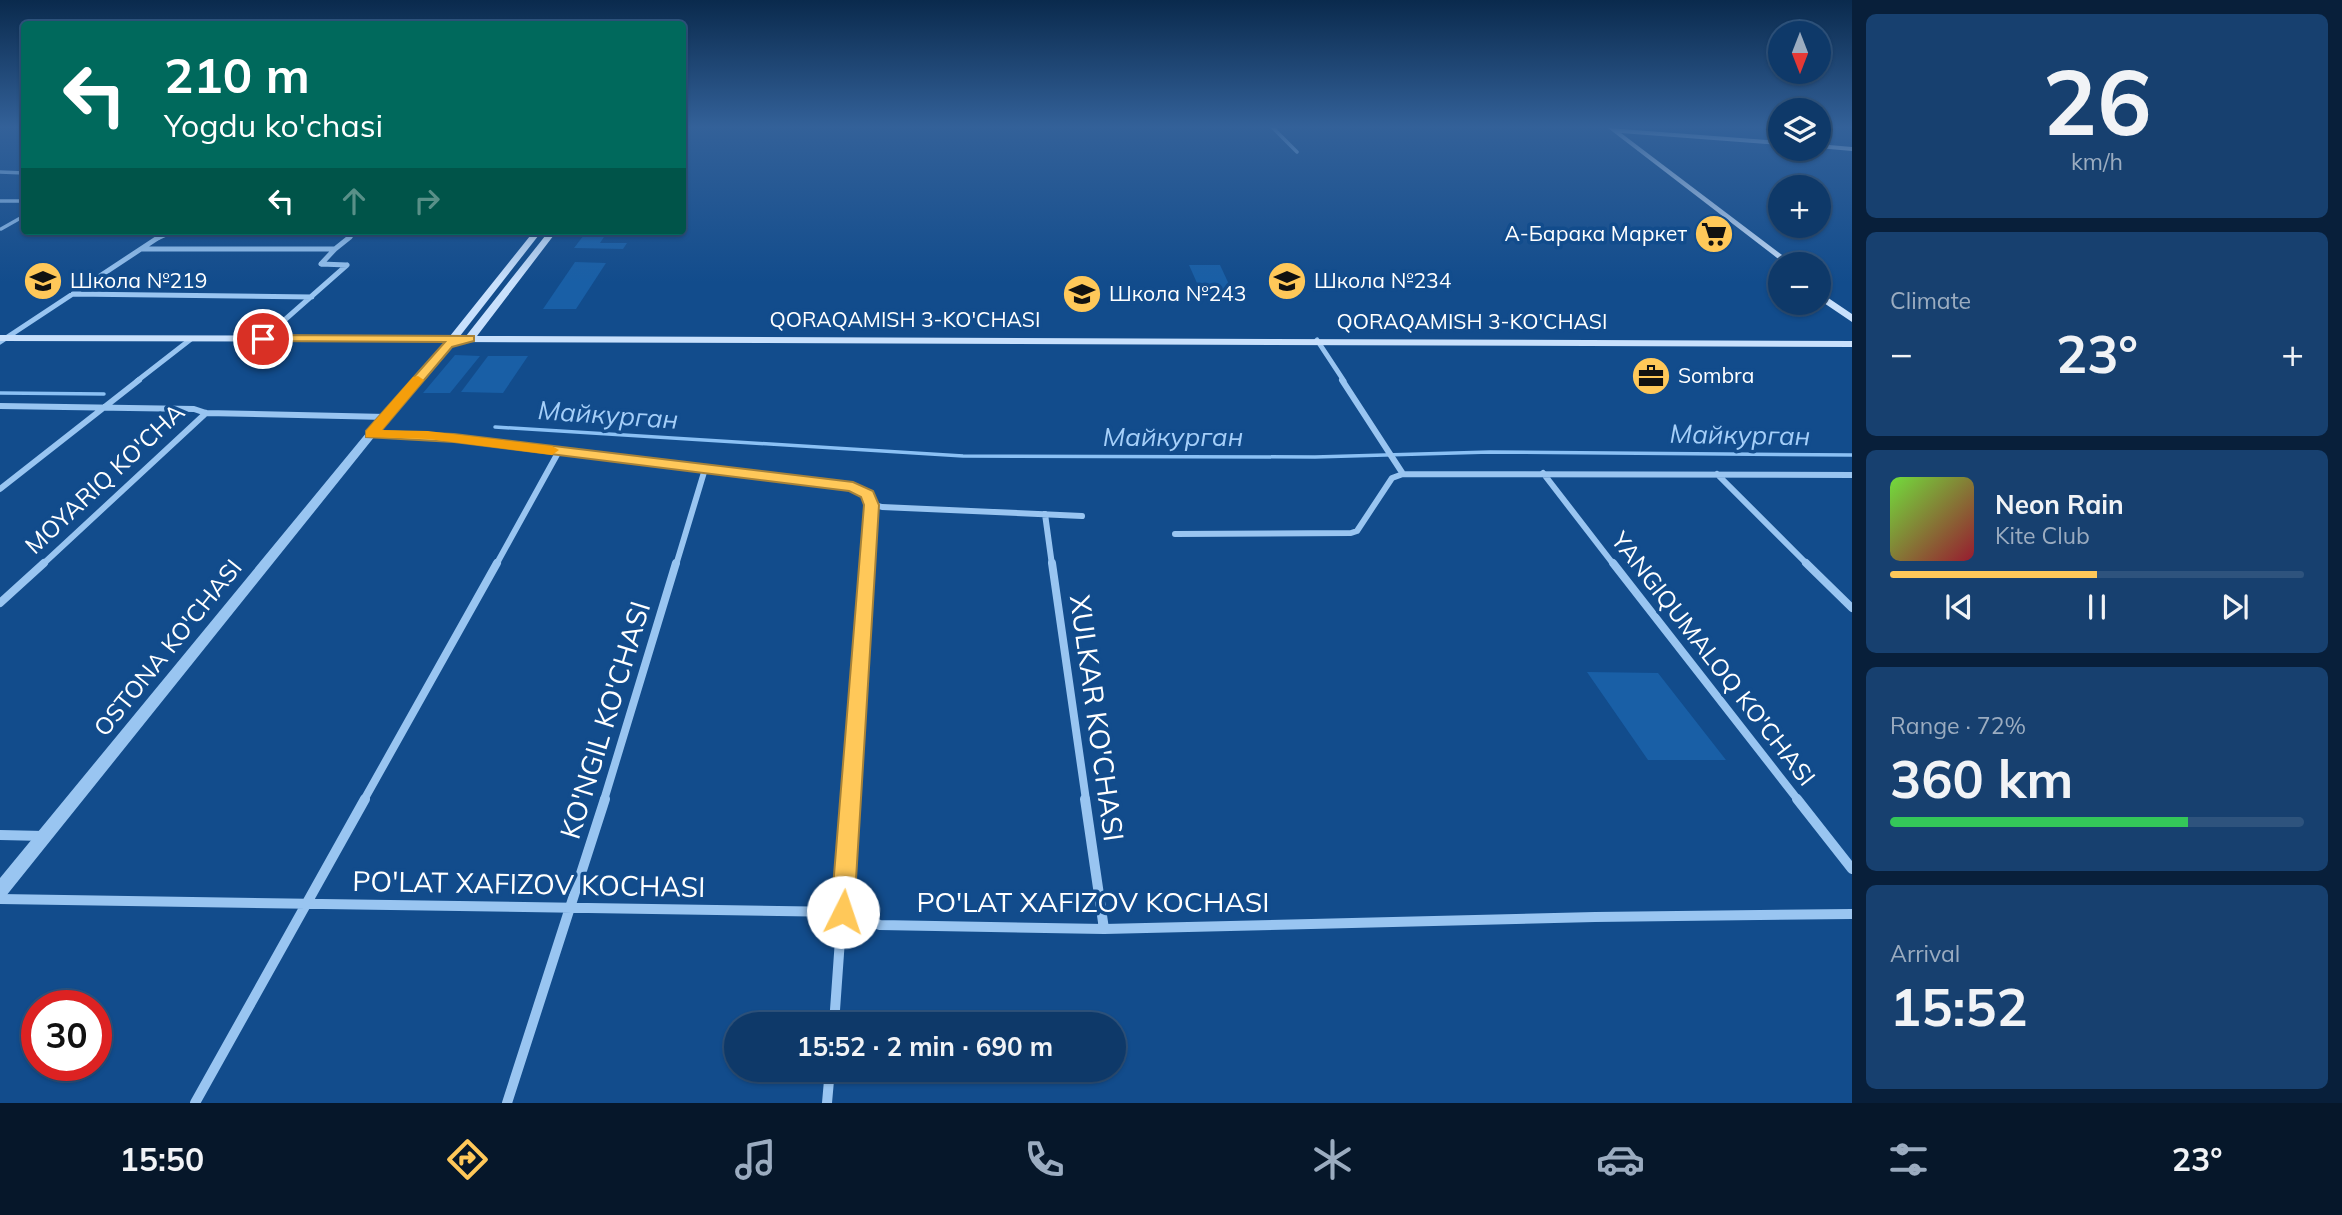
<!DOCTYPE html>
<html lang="en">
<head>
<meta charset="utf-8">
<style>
  :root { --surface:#0e3969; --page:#17406f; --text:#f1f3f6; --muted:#9bacc0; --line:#2e537d; --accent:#ffc859 }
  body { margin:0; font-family:Mulish,sans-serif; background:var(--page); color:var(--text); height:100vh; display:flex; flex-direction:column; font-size:26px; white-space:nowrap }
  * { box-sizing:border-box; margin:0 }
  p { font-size:23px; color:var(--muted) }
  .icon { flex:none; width:38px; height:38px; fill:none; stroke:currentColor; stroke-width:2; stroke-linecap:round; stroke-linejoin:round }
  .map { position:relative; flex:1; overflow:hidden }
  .sheet { display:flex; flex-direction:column; gap:14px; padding:14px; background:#081f3a; width:490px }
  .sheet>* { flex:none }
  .guide { position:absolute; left:21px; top:21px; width:665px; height:214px; border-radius:7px; box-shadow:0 2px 5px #0004,0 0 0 2px var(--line); background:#00695c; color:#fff; overflow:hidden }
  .needle { width:46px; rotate:180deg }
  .controls { position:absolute; left:1768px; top:21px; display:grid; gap:14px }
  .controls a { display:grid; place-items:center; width:63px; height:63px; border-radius:50%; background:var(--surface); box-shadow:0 2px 5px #0004,0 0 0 2px var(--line); font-size:35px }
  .speed { position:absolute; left:21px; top:990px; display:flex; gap:14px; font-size:35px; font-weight:700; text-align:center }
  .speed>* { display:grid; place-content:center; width:91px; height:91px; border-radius:50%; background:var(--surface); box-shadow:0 2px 5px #0004,0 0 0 2px var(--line); line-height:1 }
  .speed .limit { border:10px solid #d22; background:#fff; color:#111 }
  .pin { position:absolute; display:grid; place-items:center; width:60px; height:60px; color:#fff; margin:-30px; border:4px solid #fff; border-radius:50%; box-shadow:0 2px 7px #0007 }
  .me { position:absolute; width:77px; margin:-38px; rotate:4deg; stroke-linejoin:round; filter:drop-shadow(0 0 5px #0008) }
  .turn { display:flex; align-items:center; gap:24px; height:147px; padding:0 28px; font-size:32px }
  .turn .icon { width:91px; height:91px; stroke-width:2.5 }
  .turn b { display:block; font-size:49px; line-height:60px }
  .lanes { display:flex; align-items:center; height:66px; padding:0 28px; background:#0003; justify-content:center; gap:35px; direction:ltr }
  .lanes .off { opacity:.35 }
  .big { font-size:52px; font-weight:700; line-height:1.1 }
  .sheet .tile { flex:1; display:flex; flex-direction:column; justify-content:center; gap:10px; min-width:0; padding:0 24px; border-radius:10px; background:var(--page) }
  .sheet .dial { align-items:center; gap:0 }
  .dial b { font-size:91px; line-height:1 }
  .song { display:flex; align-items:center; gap:21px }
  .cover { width:84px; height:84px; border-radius:10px; background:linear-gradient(135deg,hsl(100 70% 55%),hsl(350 70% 35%)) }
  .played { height:7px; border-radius:4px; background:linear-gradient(90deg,var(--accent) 50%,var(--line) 50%) }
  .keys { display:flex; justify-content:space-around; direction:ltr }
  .heat { display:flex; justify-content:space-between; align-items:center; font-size:38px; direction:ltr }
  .charge { height:10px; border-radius:5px; background:linear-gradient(90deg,#34c759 72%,var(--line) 0) }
  .trip { position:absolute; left:724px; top:1012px; width:402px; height:70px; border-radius:35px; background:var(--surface); box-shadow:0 2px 5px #0004,0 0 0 2px var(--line); font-weight:700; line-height:70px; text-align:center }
  .menu { display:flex; height:112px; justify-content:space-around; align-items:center; background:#06172a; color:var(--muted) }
  .menu .icon { width:49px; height:49px }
  .menu .active { color:var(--accent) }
  .menu b { font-size:32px; color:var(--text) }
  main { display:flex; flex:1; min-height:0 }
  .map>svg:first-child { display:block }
  .green { fill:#195fa6 }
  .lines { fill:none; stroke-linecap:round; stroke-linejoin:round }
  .stream { stroke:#8bc1f5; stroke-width:3.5 }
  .minor-far4 { stroke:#99c5f1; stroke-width:3.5 }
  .minor-far3 { stroke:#99c5f1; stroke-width:5 }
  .minor-far2 { stroke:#99c5f1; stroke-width:6 }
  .minor-far1 { stroke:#99c5f1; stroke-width:8 }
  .minor { stroke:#99c5f1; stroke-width:10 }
  .tertiary { fill:#99c5f1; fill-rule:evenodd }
  .secondary { fill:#c8e0fc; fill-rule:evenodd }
  .route { fill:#ffc859; stroke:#a6823a; stroke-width:2 }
  .slow { fill:#f59e0b }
  .labels { text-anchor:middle; stroke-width:7; stroke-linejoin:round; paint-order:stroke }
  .far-poi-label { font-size:21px; fill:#fff; stroke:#124c8c; text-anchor:start }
  .far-street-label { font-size:21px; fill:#fff; stroke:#124c8c }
  .street-label { font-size:24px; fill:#fff; stroke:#124c8c }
  .water-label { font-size:26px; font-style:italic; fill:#a5cff9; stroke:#124c8c }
  .near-street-label { font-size:28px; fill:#fff; stroke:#124c8c }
</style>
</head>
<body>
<main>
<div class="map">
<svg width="1852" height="1103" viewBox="0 0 1852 1103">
  <rect width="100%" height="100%" fill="#124c8c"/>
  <!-- green -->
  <path class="green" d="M 587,231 L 608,231 L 600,243 L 627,243 L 623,249 L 574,248 Z
    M 575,262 L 606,263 L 576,309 L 543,309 Z
    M 1189,265 L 1220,265 L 1233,293 L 1201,292 Z
    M 455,355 L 480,356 L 450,393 L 423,393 Z
    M 488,356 L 528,356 L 503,393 L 461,392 Z
    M 1587,672 L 1658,673 L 1726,760 L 1648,760 Z"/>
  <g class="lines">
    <!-- stream -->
    <path class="stream" d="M 0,393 L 104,394
      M 495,427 L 963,456 L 1315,457 L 1490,452 L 1852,455"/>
    <!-- minor-far4 -->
    <path class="minor-far4" d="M 1273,128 L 1297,152
      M 0,172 L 24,173
      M 0,201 L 24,201
      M 1,229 L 24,216
      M 56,231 L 77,231
      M 157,239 L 175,231
      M 347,239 L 358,231"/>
    <!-- minor-far3 -->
    <path class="minor-far3" d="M 143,249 L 335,249 L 321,264
      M 335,249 L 350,237
      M 321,264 L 347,265
      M 73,294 L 312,297
      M 263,339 L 347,265
      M 1317,340 L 1344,381
      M 0,342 L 159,237
      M 137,381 L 191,339"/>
    <!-- minor-far2 -->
    <path class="minor-far2" d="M 1342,380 L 1403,474
      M 0,406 L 194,409 L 206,413 L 386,417
      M 371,434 L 428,435 L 853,487 L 868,494 L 872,504 L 882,507 L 1082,516
      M 1543,473 L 1614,565
      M 1717,474 L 1808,565
      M 0,489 L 139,380
      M 1045,514 L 1052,565
      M 1175,534 L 1351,533 L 1357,531 L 1392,478 L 1403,474 L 1852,475
      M 42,565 L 206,413
      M 496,565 L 559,451
      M 676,565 L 705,469
      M 868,565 L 872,504"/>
    <!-- minor-far1 -->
    <path class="minor-far1" d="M 1052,563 L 1086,800
      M 1613,563 L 1798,800
      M 1806,563 L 1852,608
      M 0,603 L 44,563
      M 364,800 L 497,563
      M 604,800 L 676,563
      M 850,800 L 868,563"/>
    <!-- minor -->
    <path class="minor" d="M 1085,799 L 1104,929
      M 1797,799 L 1852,869
      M 0,835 L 44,836
      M 0,899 L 843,912 L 880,925 L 1104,929 L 1595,917 L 1852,914
      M 834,1024 L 850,799
      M 195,1103 L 365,799
      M 507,1103 L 605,799
      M 827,1103 L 830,1069"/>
    <!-- tertiary -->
    <path class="tertiary" d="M 447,342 L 450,343 L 450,347 L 375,436 L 6,896 L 0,899 L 0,878 L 367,432 L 444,343 Z"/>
    <!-- secondary -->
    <path class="secondary" d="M 1608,128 L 1780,141 L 1780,145 L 1621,133 L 1794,264 L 1785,264 Z
      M 1818,144 L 1852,147 L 1852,151 L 1818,148 Z
      M 534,231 L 542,231 L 460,336 L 466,336 L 549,231 L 557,231 L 477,336 L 1852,341 L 1852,347 L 455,342 L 450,345 L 445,342 L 0,341 L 0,335 L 450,336 Z
      M 1818,291 L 1852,314 L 1852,322 L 1818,299 Z"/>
  </g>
  <!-- sky -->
  <linearGradient id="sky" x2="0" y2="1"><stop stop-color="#0a2a4d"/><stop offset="0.45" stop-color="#336199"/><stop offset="1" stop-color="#336199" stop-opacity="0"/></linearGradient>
  <rect width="1852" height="282" fill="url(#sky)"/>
  <!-- route -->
  <path class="route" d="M 263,335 L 474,336 L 474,341 L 452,347 L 381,431 L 454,434 L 853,482 L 873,491 L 879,505 L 854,912 L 851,919 L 843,922 L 835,919 L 831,912 L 864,505 L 861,497 L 849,491 L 454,442 L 366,437 L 366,431 L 445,342 L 259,341 L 259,336 Z"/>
  <!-- slow -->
  <path class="slow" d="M 418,376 L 424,380 L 382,430 L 428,431 L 552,446 L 559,450 L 552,455 L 428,439 L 366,437 L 366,431 L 413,377 Z"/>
  <!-- icons -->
  <defs>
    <g id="supermarket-disc" transform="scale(2.0125)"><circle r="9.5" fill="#ffc859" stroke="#124c8c"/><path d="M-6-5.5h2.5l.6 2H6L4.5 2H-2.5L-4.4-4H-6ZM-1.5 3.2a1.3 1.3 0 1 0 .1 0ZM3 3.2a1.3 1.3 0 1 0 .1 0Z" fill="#111"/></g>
    <g id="school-disc" transform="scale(2.0125)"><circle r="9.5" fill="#ffc859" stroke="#124c8c"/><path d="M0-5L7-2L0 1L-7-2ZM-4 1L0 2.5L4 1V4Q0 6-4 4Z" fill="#111"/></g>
    <g id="office-disc" transform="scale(2.0125)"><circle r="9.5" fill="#ffc859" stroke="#124c8c"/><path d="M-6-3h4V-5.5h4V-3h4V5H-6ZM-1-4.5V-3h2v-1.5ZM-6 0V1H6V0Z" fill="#111"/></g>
  </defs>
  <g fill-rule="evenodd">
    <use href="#supermarket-disc" x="1714" y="234"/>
    <use href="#school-disc" x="43" y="281"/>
    <use href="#school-disc" x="1287" y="281"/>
    <use href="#school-disc" x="1082" y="294"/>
    <use href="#office-disc" x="1651" y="376"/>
  </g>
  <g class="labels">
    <!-- far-poi labels -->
    <g class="far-poi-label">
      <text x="1687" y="241" text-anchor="end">А-Барака Маркет</text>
      <text x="70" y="288">Школа №219</text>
      <text x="1314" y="288">Школа №234</text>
      <text x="1109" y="301">Школа №243</text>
      <text x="1678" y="383">Sombra</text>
    </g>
    <!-- far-street labels -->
    <g class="far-street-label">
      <text x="905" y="327">QORAQAMISH 3-KO'CHASI</text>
      <text x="1472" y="329">QORAQAMISH 3-KO'CHASI</text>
    </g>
    <!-- street labels -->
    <g class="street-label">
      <text transform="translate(105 479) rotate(-43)" y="8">MOYARIQ KO'CHA</text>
      <text transform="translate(168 648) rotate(-51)" y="8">OSTONA KO'CHASI</text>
      <text transform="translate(1713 659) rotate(52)" y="8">YANGIQUMALOQ KO'CHASI</text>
    </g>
    <!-- water labels -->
    <g class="water-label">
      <text transform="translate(608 415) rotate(4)" y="9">Майкурган</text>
      <text transform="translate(1740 435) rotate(1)" y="9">Майкурган</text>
      <text x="1173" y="446">Майкурган</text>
    </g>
    <!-- near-street labels -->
    <g class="near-street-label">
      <text transform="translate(1097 718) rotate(82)" y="10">XULKAR KO'CHASI</text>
      <text transform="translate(605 720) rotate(-73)" y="10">KO'NGIL KO'CHASI</text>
      <text transform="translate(529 884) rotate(1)" y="10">PO'LAT XAFIZOV KOCHASI</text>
      <text x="1093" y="912">PO'LAT XAFIZOV KOCHASI</text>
    </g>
  </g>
</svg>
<div class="controls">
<a><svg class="needle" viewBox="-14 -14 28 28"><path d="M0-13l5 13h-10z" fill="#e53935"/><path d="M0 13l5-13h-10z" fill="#9bacc0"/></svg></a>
<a><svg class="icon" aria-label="layers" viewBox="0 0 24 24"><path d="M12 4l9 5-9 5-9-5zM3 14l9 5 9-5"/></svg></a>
<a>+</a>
<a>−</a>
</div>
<div class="speed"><div class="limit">30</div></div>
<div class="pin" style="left:263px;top:339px;background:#d93025"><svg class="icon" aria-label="arrive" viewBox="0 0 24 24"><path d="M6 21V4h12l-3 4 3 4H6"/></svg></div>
<svg class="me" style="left:843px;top:912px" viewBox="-20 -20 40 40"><circle r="19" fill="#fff"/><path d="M0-13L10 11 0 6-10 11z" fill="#ffc859"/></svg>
<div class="trip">15:52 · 2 min · 690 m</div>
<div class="guide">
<div class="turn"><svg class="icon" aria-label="left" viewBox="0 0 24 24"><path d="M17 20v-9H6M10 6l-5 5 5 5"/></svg><div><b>210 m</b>Yogdu ko'chasi</div></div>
<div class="lanes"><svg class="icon" aria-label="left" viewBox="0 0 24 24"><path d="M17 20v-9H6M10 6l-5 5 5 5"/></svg><svg class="icon off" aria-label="ahead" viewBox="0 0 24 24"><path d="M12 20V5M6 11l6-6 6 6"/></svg><svg class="icon off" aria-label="right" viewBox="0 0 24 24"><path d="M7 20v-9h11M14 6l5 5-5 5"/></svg></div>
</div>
</div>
<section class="sheet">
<div class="tile dial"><b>26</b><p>km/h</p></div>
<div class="tile"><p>Climate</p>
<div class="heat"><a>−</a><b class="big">23°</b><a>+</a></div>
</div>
<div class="tile">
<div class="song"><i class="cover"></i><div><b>Neon Rain</b><p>Kite Club</p></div></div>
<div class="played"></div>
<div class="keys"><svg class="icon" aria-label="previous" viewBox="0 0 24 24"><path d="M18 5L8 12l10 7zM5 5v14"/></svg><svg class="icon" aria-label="pause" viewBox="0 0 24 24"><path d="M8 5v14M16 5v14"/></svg><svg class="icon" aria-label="next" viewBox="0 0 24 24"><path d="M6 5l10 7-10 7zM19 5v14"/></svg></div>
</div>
<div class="tile"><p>Range · 72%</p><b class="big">360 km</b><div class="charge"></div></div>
<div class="tile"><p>Arrival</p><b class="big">15:52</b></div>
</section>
</main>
<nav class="menu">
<b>15:50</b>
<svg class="icon active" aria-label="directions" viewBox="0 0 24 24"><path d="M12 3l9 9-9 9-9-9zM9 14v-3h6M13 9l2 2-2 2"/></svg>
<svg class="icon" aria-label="music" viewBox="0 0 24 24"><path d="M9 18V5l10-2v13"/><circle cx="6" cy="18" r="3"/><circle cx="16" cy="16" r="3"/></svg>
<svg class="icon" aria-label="phone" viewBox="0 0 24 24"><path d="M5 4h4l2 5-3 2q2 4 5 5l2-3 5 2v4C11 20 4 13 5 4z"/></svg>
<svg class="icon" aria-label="climate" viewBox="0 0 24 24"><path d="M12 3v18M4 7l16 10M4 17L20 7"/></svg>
<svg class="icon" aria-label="car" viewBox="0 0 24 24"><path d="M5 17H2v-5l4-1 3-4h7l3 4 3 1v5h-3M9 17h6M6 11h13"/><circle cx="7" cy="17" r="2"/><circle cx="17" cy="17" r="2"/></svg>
<svg class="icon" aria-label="filters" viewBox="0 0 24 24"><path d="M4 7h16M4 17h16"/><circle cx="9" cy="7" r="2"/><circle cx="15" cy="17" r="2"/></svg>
<b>23°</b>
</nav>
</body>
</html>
